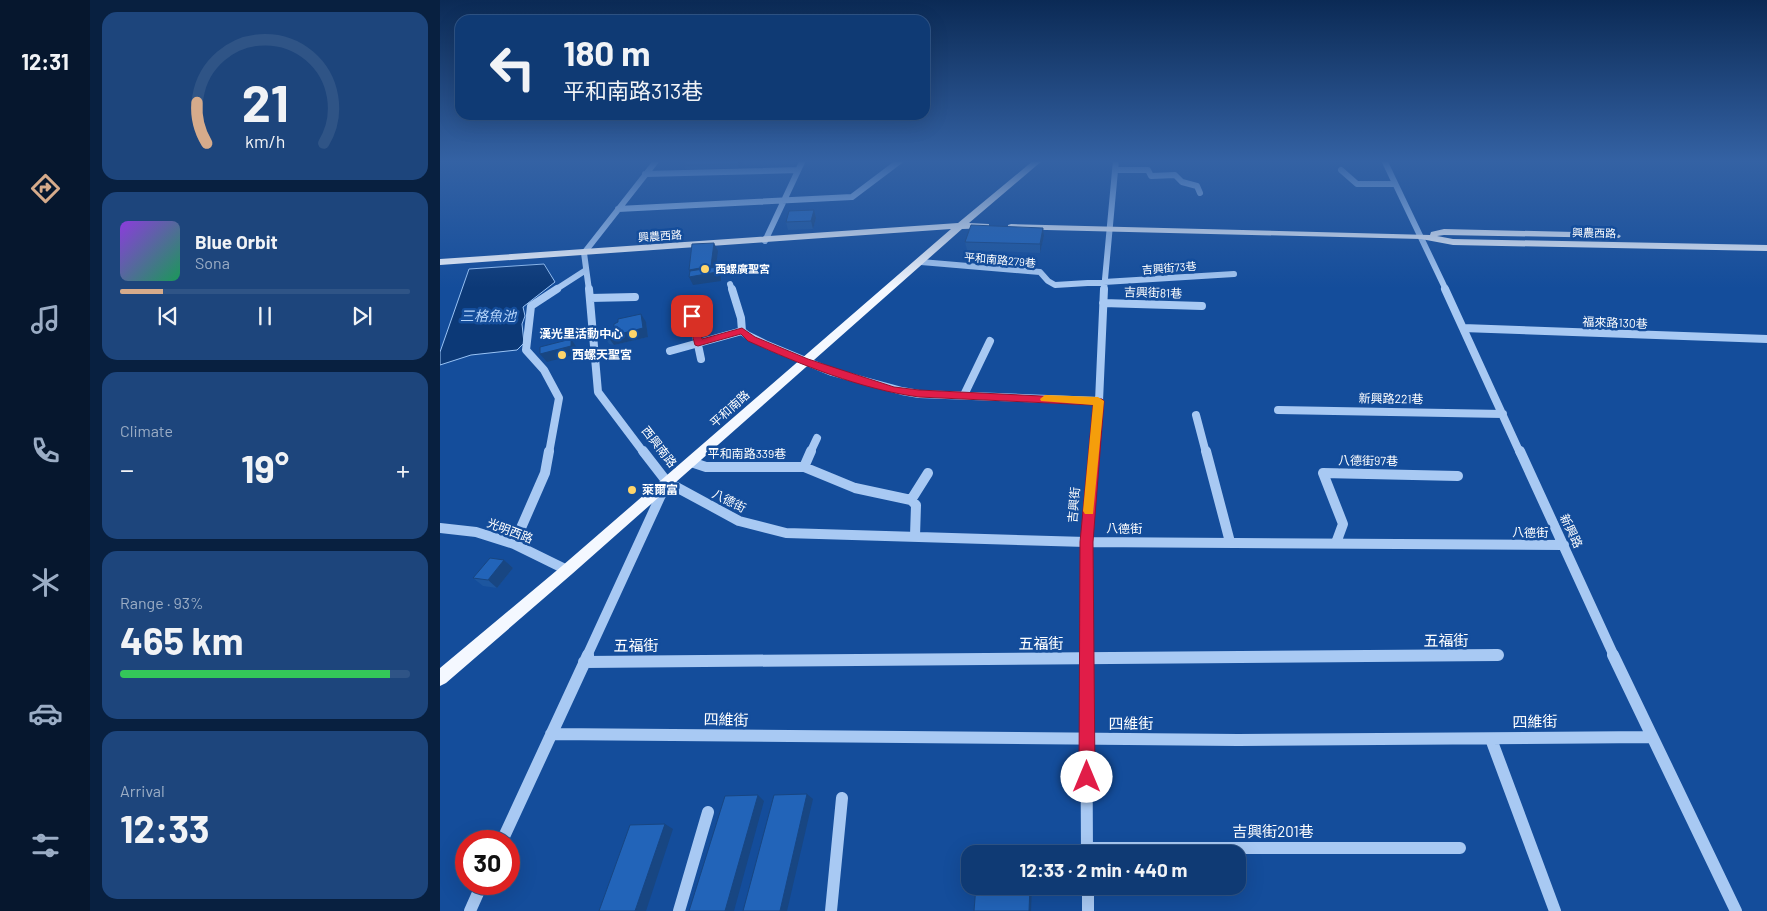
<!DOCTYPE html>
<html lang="en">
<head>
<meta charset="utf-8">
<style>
  :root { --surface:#0f3a74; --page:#1d457c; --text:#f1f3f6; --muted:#9badc5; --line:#2f5486; --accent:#d6ab8b }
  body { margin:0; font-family:Barlow,"Noto Sans TC",sans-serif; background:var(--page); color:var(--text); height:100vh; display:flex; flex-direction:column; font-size:19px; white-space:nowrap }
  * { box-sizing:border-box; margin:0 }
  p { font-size:16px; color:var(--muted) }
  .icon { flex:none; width:28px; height:28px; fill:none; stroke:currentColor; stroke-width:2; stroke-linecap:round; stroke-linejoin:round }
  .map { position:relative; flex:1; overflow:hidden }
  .panel { display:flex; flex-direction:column; gap:12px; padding:12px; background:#082040; width:350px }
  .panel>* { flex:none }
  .banner { position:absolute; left:15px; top:15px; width:475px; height:105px; border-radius:15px; box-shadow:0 5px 20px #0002,0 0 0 1px var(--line); background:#0f3a74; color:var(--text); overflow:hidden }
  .speed { position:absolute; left:15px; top:830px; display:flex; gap:10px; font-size:25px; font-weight:700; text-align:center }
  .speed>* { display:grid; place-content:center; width:65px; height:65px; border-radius:50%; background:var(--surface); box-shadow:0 5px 20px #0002,0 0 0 1px var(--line); line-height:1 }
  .speed .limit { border:8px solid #d22; background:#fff; color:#111 }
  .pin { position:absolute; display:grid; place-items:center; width:42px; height:42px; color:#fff; margin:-21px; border-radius:10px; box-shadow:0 2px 8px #0006 }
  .me { position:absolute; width:55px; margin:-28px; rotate:0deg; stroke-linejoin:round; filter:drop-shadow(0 0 4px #0008) }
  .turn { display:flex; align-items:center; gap:18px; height:105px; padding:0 25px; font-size:22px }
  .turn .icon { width:65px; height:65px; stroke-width:2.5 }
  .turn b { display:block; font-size:35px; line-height:42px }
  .big { font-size:38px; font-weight:700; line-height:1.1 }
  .panel .tile { flex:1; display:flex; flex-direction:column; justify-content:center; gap:8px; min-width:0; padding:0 18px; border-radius:15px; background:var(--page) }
  .panel .dial { align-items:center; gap:0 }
  .dial svg { height:130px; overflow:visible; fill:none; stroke:var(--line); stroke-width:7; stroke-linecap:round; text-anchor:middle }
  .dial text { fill:var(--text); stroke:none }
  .song { display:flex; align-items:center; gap:15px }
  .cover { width:60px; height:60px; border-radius:8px; background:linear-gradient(135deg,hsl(270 70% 55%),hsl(150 70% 35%)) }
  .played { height:5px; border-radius:2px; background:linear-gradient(90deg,var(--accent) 15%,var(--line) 15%) }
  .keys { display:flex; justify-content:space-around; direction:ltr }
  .heat { display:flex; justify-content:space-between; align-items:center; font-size:28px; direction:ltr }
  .charge { height:8px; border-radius:4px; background:linear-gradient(90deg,#34c759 93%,var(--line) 0) }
  .trip { position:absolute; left:521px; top:845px; width:285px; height:50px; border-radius:15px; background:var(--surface); box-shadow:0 5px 20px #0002,0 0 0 1px var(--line); font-weight:700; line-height:50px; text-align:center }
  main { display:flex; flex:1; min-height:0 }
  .tab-bar { display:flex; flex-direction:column; width:90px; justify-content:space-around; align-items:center; background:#06172e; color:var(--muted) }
  .tab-bar .icon { width:35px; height:35px }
  .tab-bar .on { color:var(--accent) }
  .tab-bar b { font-size:22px; color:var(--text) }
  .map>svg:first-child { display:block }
  .water { fill:#0c3977; stroke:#9ac4f6 }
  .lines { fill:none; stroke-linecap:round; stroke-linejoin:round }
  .minor-far3 { stroke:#a8c9f3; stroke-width:6 }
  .minor-far2 { stroke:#a8c9f3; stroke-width:8 }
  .minor-far1 { stroke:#a8c9f3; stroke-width:10 }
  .minor { stroke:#a8c9f3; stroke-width:12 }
  .major { fill:#f4f8ff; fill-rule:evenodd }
  .wall { fill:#1d569f }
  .shaded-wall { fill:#184682 }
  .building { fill:#2264b9; stroke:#184682 }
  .route { fill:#e11d48; stroke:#92132f }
  .slow { fill:#f59e0b }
  .poi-dot { fill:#ffd56a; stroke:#144d9b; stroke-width:2 }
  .labels { text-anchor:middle; stroke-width:5; stroke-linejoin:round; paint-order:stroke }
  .far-street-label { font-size:11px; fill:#fff; stroke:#144d9b }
  .far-poi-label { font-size:11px; font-weight:bold; fill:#fff; stroke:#144d9b; text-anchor:start }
  .street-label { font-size:12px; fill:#fff; stroke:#144d9b }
  .poi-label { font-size:12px; font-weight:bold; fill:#fff; stroke:#144d9b; text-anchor:start }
  .water-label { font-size:14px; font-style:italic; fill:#b5d4fa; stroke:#144d9b }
  .near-street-label { font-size:15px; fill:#fff; stroke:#144d9b }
</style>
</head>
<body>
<main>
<nav class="tab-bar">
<b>12:31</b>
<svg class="icon on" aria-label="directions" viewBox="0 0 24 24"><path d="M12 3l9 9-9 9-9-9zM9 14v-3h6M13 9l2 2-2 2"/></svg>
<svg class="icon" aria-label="music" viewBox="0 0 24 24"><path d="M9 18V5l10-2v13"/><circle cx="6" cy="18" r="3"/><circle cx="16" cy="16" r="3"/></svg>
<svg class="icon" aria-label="phone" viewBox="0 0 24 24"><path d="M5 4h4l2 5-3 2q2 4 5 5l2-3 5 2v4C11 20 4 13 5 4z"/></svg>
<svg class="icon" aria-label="climate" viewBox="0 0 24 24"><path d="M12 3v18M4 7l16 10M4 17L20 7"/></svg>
<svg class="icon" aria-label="car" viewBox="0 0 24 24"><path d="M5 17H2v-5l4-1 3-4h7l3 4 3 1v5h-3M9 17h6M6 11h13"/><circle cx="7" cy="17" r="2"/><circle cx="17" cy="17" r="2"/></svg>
<svg class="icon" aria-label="filters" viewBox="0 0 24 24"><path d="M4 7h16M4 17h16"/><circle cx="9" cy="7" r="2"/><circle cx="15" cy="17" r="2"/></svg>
</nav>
<section class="panel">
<div class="tile dial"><svg viewBox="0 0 100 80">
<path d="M14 69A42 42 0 1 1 86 69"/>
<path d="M14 69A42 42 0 0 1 8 44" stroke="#d6ab8b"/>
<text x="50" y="56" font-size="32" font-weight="700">21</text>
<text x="50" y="72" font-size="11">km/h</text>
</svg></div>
<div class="tile">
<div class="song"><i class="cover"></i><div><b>Blue Orbit</b><p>Sona</p></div></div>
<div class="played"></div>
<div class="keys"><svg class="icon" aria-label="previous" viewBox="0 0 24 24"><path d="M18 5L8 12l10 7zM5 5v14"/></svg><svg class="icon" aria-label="pause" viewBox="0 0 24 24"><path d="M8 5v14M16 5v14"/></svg><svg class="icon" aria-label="next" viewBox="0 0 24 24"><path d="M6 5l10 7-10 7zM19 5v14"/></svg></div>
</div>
<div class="tile"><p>Climate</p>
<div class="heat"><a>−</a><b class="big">19°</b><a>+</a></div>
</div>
<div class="tile"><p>Range · 93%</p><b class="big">465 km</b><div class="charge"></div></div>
<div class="tile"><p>Arrival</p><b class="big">12:33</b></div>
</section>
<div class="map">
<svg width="1327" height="911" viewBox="0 0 1327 911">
  <rect width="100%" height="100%" fill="#144d9b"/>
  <!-- water -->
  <path class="water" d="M 104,264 L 115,282 L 83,307 L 85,316 L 82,324 L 84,343 L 77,350 L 31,355 L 0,365 L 0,352 L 29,269 Z"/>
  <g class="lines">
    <!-- minor-far3 -->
    <path class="minor-far3" d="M 944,160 L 1006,290
      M 676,170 L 708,170 L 711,176 L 735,175 L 742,182 L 757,186 L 760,193
      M 901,170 L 917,184 L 955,184
      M 205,174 L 358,170
      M 178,209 L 412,197 L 461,160
      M 325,241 L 363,160
      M 481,262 L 600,272 L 608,281 L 615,285 L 794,274
      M 290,284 L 292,290
      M 115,290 L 146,270
      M 149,290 L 144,253 L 217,160
      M 664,290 L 676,160"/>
    <!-- minor-far2 -->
    <path class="minor-far2" d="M 149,289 L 158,392 L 204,453
      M 292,289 L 301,318 L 302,331 L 307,335 L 327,345 L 392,372 L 462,391 L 479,394 L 659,401
      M 1005,289 L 1080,453
      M 150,298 L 195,297
      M 249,302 L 261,359
      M 663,303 L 762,306
      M 1023,328 L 1327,339
      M 230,351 L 302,331
      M 524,395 L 550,341
      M 838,410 L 1063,414
      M 756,415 L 766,453
      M 109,453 L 119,398 L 104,370 L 86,350 L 91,306 L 117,289
      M 370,453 L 377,438
      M 654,453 L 659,401 L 664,289"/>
    <!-- minor-far1 -->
    <path class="minor-far1" d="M 371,451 L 364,467 L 415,488 L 471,500 L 476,505 L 475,536
      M 766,451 L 790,542
      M 1080,451 L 1174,656
      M 251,462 L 266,467 L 364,467
      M 227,482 L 299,521 L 346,533 L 646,542 L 1124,545
      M 471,500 L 488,473
      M 0,528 L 36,532 L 74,544 L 127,570
      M 896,543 L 903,524 L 883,473 L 1018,476
      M 74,544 L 105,473 L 109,451
      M 147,656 L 227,482 L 203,451
      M 646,656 L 646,542 L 654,451
      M 910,656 L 1058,655"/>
    <!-- minor -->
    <path class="minor" d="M 646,655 L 647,854
      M 1173,655 L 1296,911
      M 144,662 L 1058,655
      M 111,734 L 798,740 L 1211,737
      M 1051,739 L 1115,911
      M 62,841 L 148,655
      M 646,848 L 1020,848
      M 648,886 L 648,911
      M 30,911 L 42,884
      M 239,911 L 268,812
      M 391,911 L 402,798"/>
    <!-- major -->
    <path class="major" d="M 594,160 L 603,160 L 529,223 L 549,224 L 549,228 L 522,229 L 132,574 L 6,683 L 0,686 L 0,668 L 122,566 L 511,229 L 0,265 L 0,259 L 518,223 Z
      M 571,224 L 990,235 L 991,232 L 1004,229 L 1176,233 L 1181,236 L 1179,238 L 1004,235 L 997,236 L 1013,239 L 1327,245 L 1327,251 L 1013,245 L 981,239 L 568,229 L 568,225 Z"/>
  </g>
  <!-- wall -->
  <path class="wall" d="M 247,160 L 356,160 L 354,164 L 304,165 L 302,162 L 299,168 L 245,169 L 244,165 Z
    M 374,210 L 376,218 L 373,229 L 348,230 L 346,222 Z
    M 603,228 L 604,236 L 600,253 L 527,250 L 525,242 Z
    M 206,322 L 208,337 L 174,345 L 169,344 L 164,336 L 176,330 L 174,327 Z
    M 64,560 L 73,568 L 57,588 L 43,586 L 33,578 Z"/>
  <!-- shaded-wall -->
  <path class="shaded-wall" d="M 300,160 L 303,160 L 299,168 L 298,164 Z
    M 374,210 L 376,218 L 373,229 L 371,221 Z
    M 603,228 L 604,236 L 600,253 L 600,244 Z
    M 274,243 L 278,251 L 275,273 L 277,267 L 281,275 L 281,281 L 253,285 L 249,277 L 252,276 L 249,270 Z
    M 201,314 L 206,322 L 208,337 L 174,345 L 168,337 L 179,334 L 174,327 L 178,327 Z
    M 131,339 L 137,348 L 137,354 L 107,362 L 100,354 Z
    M 64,560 L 73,568 L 57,588 L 48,580 Z
    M 367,794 L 373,799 L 347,911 L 340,911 Z
    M 318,795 L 324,801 L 294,911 L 285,911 Z
    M 225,824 L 233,829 L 206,911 L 195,911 Z
    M 590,886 L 592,886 L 591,911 L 589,911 Z"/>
  <!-- building -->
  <path class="building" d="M 247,160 L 300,160 L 298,164 L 244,165 Z
    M 303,160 L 337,160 L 302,161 Z
    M 374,210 L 371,221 L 346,222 L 349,211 Z
    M 531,225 L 603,228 L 600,244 L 525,242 Z
    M 274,243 L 271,266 L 249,270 L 252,244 Z
    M 277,267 L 277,272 L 249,277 L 250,271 Z
    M 201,314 L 203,328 L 168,337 L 164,336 L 179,329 L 178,327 L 174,327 L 174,324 L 178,322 L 178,319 Z
    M 131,339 L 131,346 L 100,354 L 100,347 Z
    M 50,558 L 64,560 L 48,580 L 33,578 Z
    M 367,794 L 340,911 L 303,911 L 334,795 Z
    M 318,795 L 285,911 L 249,911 L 285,796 Z
    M 225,824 L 195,911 L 159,911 L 190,825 Z
    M 536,886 L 590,886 L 589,911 L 534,911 Z"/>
  <!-- sky -->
  <linearGradient id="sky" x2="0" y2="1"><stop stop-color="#0b2a55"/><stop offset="0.56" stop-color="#3462a4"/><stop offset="1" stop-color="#3462a4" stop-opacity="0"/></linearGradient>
  <rect width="1327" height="288" fill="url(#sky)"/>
  <!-- route -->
  <path class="route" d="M 252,313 L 257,316 L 262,339 L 302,328 L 315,337 L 368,359 L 454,387 L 479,390 L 662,399 L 664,401 L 653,542 L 655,777 L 652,782 L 647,785 L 641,782 L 639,777 L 640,542 L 653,405 L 479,397 C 420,389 362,365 308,341 L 301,334 L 258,346 L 255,345 L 247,316 Z"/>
  <!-- slow -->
  <path class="slow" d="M 605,395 L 658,397 L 664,401 L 653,514 L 645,514 L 643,511 L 653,405 L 601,401 L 600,399 Z"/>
  <!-- markers -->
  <g class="poi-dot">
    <circle cx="265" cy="269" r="5"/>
    <circle cx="193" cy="334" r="5"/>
    <circle cx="122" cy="355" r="5"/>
    <circle cx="192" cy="490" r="5"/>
  </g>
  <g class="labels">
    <!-- far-street labels -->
    <g class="far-street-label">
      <text transform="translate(1154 233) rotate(1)" y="4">興農西路</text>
      <text transform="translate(220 236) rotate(-4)" y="4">興農西路</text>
      <text transform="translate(560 260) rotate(5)" y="4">平和南路279巷</text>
      <text transform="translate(729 268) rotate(-4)" y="4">吉興街73巷</text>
    </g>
    <!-- far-poi labels -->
    <g class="far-poi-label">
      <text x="275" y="273">西螺廣聖宮</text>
    </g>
    <!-- street labels -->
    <g class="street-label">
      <text transform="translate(713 293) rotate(2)" y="4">吉興街81巷</text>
      <text transform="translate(1175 323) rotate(2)" y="4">福來路130巷</text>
      <text transform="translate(951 399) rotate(1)" y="4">新興路221巷</text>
      <text transform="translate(290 409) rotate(-42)" y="4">平和南路</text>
      <text transform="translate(219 447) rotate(52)" y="4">西興南路</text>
      <text x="307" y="458">平和南路339巷</text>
      <text transform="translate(928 461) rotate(1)" y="4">八德街97巷</text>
      <text transform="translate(289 501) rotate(27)" y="4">八德街</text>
      <text transform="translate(634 505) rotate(-85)" y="4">吉興街</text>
      <text x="684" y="533">八德街</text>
      <text transform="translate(70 531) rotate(21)" y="4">光明西路</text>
      <text transform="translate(1131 531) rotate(65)" y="4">新興路</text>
      <text x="1090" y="537">八德街</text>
    </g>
    <!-- poi labels -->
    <g class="poi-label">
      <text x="183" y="338" text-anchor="end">漢光里活動中心</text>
      <text x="132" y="359">西螺天聖宮</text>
      <text x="202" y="494">萊爾富</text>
    </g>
    <!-- water labels -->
    <g class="water-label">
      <text x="48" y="321">三格魚池</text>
    </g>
    <!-- near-street labels -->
    <g class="near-street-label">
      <text x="1006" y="646">五福街</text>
      <text x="601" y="649">五福街</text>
      <text x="196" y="651">五福街</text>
      <text transform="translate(286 720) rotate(1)" y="5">四維街</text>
      <text transform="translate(1095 722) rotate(-1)" y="5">四維街</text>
      <text x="691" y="729">四維街</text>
      <text x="833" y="837">吉興街201巷</text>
    </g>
  </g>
</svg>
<div class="speed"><div class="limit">30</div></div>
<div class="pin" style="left:252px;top:316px;background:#d93025"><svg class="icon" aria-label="arrive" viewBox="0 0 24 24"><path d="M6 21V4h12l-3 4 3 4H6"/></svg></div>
<svg class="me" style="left:647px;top:777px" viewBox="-20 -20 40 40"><circle r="19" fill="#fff"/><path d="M0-13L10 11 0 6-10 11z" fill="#e11d48"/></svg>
<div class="trip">12:33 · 2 min · 440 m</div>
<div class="banner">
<div class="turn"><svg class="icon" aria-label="left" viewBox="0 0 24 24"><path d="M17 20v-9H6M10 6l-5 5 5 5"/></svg><div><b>180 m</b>平和南路313巷</div></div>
</div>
</div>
</main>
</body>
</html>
